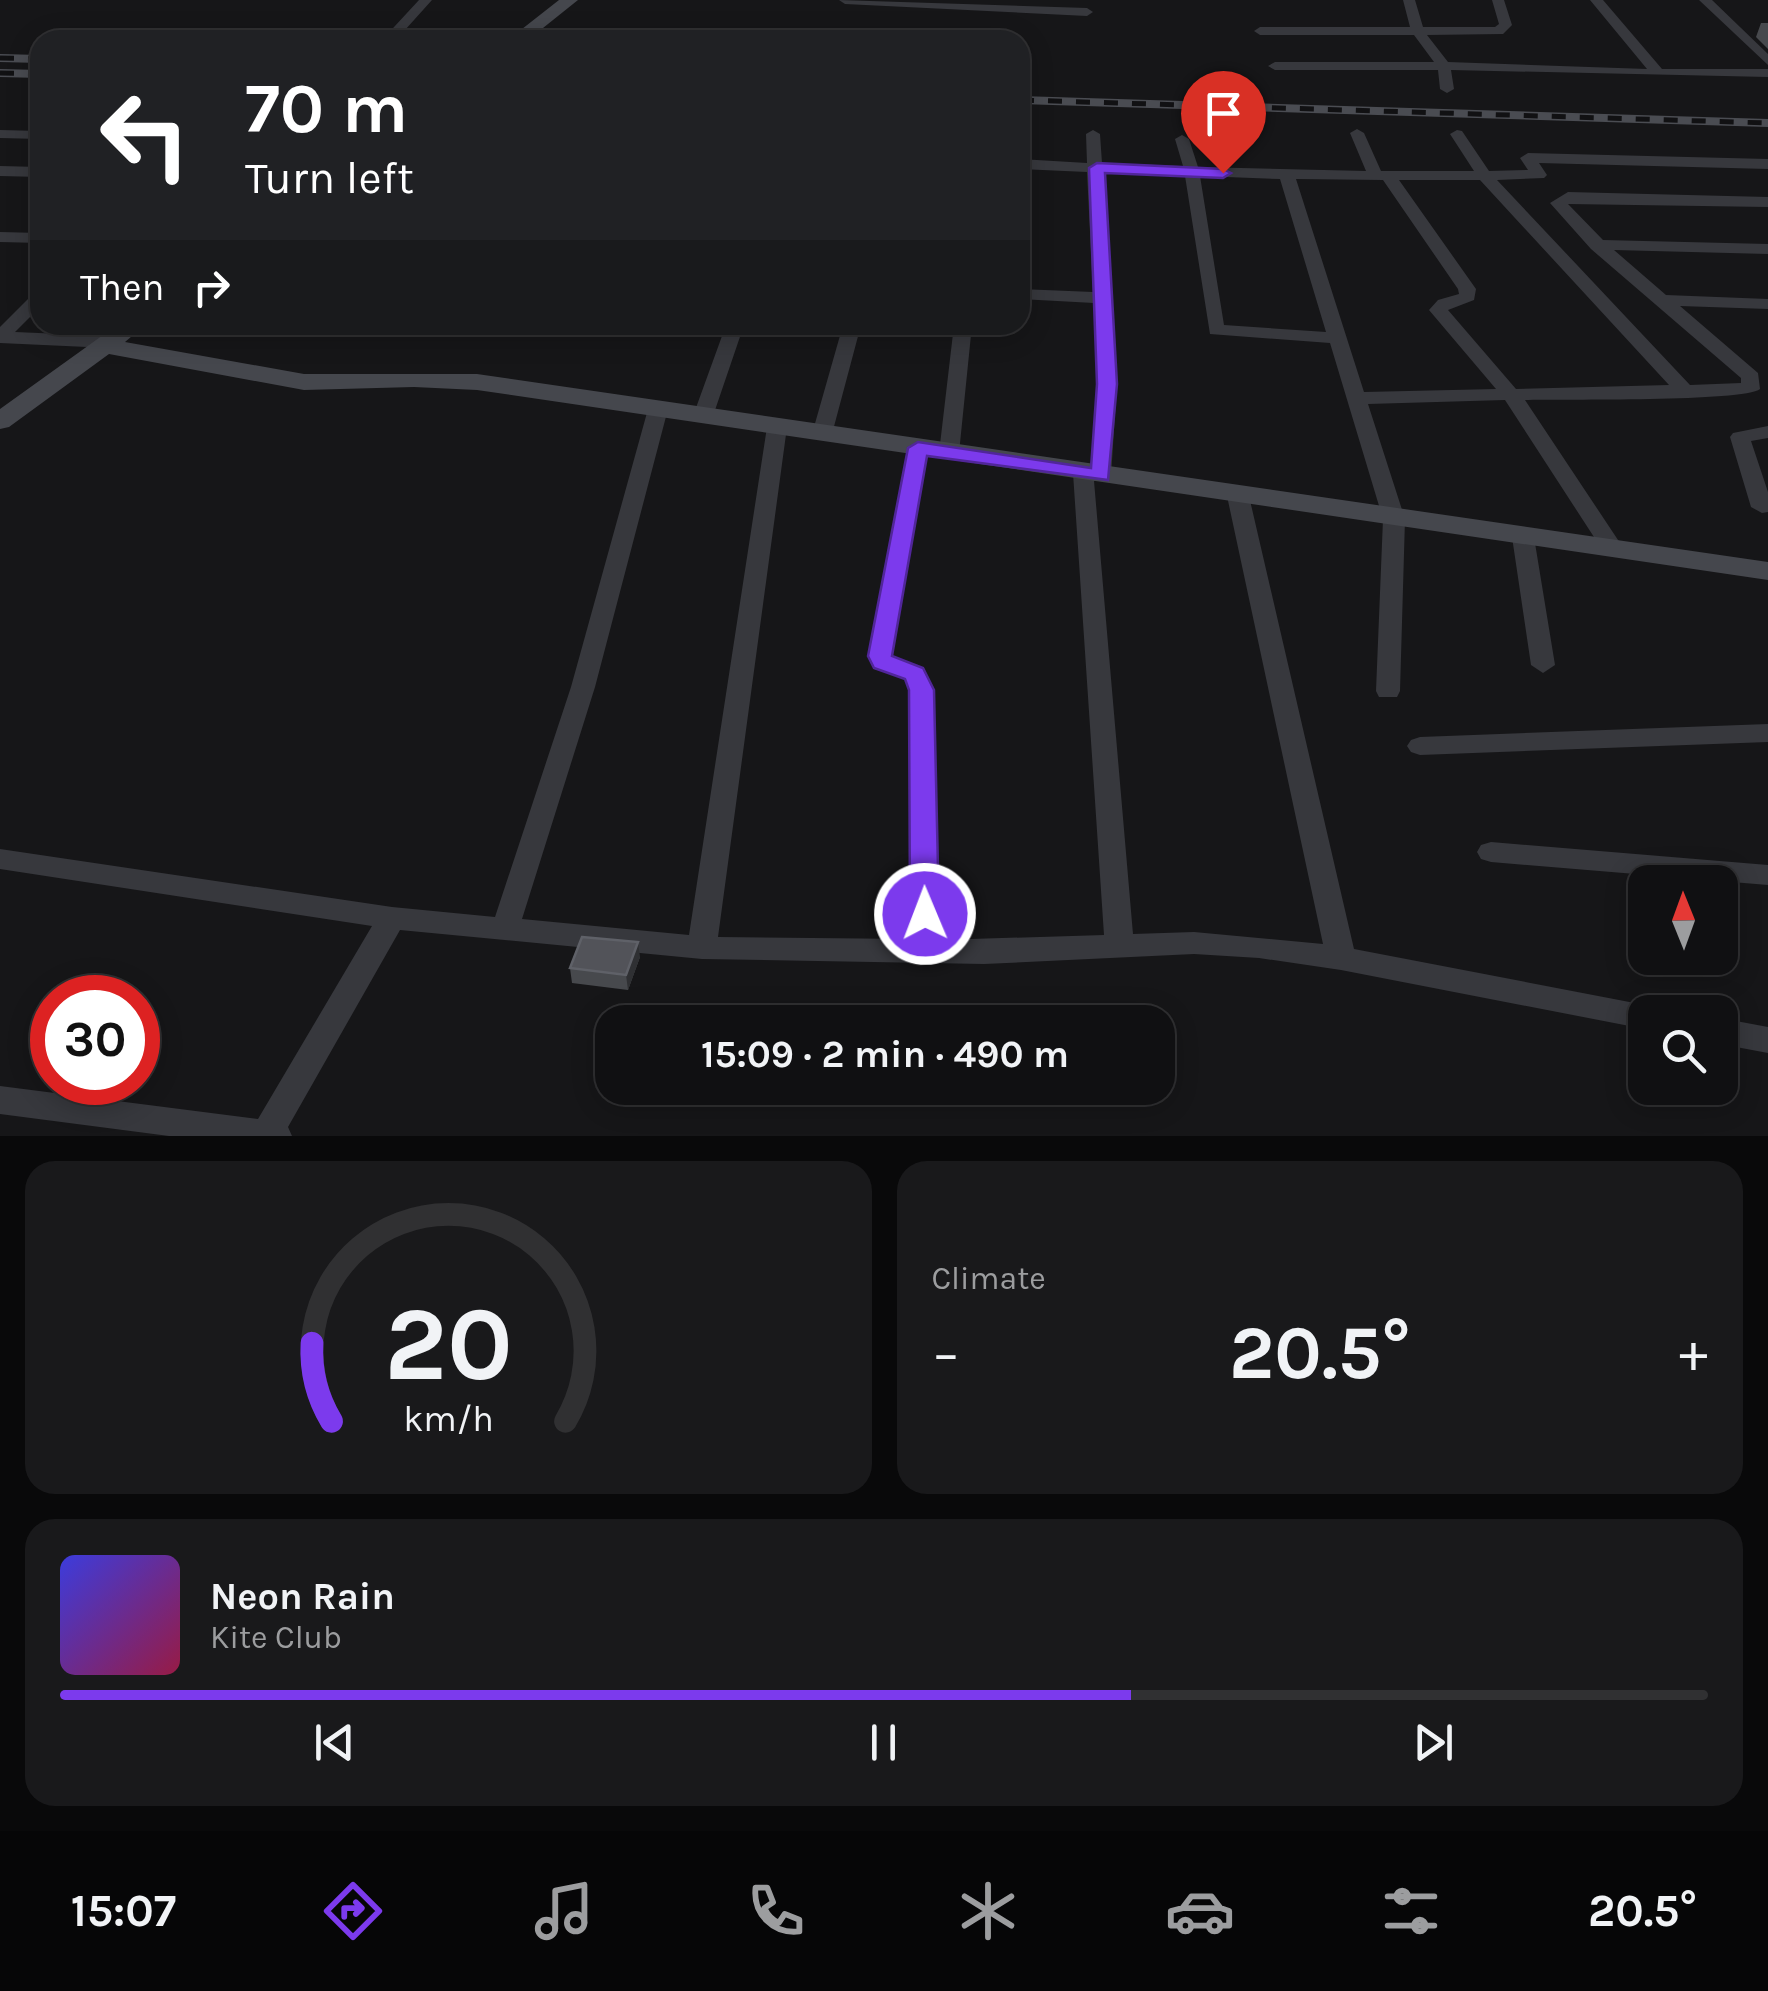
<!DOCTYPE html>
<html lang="en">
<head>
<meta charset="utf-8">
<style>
  :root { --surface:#101012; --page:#19191b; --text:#f1f3f6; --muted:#9c9d9f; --line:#303032; --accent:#7c3aed }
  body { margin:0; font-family:Karla,sans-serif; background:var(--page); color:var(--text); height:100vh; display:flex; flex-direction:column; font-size:38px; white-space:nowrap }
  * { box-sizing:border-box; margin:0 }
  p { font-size:32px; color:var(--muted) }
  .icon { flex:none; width:55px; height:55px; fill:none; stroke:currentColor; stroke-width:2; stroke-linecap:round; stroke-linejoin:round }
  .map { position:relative; height:1136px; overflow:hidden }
  .panel { display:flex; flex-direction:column; gap:25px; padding:25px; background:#09090a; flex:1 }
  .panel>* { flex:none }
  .banner { position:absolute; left:30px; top:30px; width:1000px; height:305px; border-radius:30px; box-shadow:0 5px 25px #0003,0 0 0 2px var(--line); background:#202124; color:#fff; overflow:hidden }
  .needle { width:65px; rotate:359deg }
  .tools { position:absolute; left:1628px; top:865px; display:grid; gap:20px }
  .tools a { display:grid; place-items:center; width:110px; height:110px; border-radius:20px; background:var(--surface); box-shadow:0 5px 25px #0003,0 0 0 2px var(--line); font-size:50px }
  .speed { position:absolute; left:30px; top:975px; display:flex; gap:20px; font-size:50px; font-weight:700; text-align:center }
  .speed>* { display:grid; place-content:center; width:130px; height:130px; border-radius:50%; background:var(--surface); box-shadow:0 5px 25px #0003,0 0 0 2px var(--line); line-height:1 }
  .speed .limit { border:15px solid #d22; background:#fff; color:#111 }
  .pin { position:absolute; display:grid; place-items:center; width:85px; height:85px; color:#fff; margin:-102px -42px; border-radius:50% 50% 50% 0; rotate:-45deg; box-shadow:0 0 10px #0007 }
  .pin .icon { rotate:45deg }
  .me { position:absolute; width:110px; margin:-55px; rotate:359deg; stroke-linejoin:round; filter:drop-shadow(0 0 8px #0008) }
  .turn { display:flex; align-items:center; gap:35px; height:210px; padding:0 50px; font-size:45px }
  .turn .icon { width:130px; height:130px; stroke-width:2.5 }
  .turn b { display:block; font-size:70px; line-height:85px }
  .then { display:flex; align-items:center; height:95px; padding:0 50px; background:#0003; gap:20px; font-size:38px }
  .big { font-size:75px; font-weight:700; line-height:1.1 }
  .panel .widget { flex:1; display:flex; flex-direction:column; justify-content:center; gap:15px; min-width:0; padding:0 35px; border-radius:30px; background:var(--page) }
  .panel .dial { align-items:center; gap:0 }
  .dial svg { height:260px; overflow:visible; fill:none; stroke:var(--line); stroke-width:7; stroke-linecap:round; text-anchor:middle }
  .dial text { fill:var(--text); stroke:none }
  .song { display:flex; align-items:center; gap:30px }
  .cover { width:120px; height:120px; border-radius:15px; background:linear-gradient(135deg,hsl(240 70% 55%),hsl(340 70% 35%)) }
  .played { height:10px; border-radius:5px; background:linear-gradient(90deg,var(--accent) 65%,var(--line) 65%) }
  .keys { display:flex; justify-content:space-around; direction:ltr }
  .heat { display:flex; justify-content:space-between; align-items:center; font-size:55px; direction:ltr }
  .panel .tiles { flex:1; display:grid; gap:25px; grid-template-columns:1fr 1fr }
  .widget:last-child { grid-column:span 2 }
  .trip { position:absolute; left:595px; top:1005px; width:580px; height:100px; border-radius:30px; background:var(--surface); box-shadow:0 5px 25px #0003,0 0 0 2px var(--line); font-weight:700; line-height:100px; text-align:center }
  .dock { display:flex; height:160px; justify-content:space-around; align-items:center; background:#060607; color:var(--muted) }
  .dock .icon { width:70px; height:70px }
  .dock .current { color:var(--accent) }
  .dock b { font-size:45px; color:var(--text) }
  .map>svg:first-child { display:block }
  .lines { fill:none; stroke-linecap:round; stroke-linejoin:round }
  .street { fill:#37383d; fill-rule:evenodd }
  .secondary { fill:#45474d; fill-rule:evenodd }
  .rail-casing { stroke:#4a4c52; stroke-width:8 }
  .rail { stroke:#111113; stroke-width:5; stroke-dasharray:14; stroke-linecap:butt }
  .wall { fill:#47494d }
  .shaded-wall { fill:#2f3033 }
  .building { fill:#525359; stroke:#5f6168; stroke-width:2.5 }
  .route { fill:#7c3aed; stroke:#51269a; stroke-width:2.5 }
</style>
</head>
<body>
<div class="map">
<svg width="1768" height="1136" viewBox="0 0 1768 1136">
  <rect width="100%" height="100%" fill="#161618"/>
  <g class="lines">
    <!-- street -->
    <path class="street" d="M 419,0 L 432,0 L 396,40 L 382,40 Z
      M 839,0 L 1087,8 L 1093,12 L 1087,16 L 845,4 Z
      M 1403,0 L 1415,0 L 1423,27 L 1495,27 L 1499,24 L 1492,0 L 1504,0 L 1512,25 L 1503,34 L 1427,35 L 1448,62 L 1647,69 L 1590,0 L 1603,0 L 1662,69 L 1768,69 L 1768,77 L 1451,70 L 1454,89 L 1447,93 L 1440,89 L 1438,70 L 1275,70 L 1268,66 L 1275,62 L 1434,62 L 1414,35 L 1260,35 L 1254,31 L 1260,27 L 1410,27 Z
      M 1699,0 L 1712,0 L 1768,54 L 1768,65 Z
      M 1357,129 L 1364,133 L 1381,171 L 1474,171 L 1450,134 L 1457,130 L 1462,131 L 1489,171 L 1528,170 L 1520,158 L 1528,153 L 1768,159 L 1768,169 L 1539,163 L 1547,175 L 1544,178 L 1497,180 L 1690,385 L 1741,383 L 1741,378 L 1591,249 L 1550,203 L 1568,192 L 1768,197 L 1768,207 L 1568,204 L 1603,240 L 1768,244 L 1768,254 L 1614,250 L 1666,295 L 1768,299 L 1768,309 L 1680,306 L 1758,373 L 1760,389 C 1744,402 1561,399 1525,400 L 1624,549 L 1613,556 L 1605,554 L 1505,400 L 1368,404 L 1405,519 L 1400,691 L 1397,697 L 1379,697 L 1376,691 L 1383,519 L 1330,343 L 1210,334 L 1185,176 L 1103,173 L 1117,384 L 1111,476 L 1108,480 L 1094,481 L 1133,934 L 1194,932 L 1323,944 L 1227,496 L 1238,490 L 1249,496 L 1354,949 L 1645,1005 L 1658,1012 L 1645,1012 L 1645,1029 L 1341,970 L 1259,958 L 1194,954 L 984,964 L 702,959 L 400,930 L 288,1127 L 292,1136 L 169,1136 L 0,1114 L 0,1086 L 258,1119 L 372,926 L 0,869 L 0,849 L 392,907 L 495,917 L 571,687 L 648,409 L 658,403 L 668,409 L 595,687 L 522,919 L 689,935 L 767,427 L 777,421 L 787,427 L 718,937 L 910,939 L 909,690 L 905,679 L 874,669 L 868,656 L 908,448 L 918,442 L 928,448 L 892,656 L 924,668 L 933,690 L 939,940 L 1104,935 L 1073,473 L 1083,467 L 1091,470 L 1097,384 L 1094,303 L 1020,299 L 1020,289 L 1093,292 L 1087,172 L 1020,169 L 1020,159 L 1087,163 L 1086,134 L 1093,130 L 1100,134 L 1102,163 L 1183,166 L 1175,139 L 1182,135 L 1189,139 L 1198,167 L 1366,171 L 1350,133 ZM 1200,176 L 1280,179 L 1326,332 L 1224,325 ZM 1296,179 L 1383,180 L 1458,289 L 1459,294 L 1438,300 L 1429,310 L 1496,389 L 1364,392 ZM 1399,180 L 1480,180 L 1669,385 L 1516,389 L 1448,310 L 1474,300 L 1476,289 Z
      M 0,130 L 40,131 L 40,139 L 0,138 Z
      M 0,166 L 40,167 L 40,177 L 0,176 Z
      M 0,232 L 40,233 L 40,243 L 0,242 Z
      M 40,292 L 40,307 L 15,332 L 109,336 L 118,342 L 109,348 L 0,343 L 0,327 L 34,293 Z
      M 726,325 L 744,325 L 713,416 L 710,420 L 696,420 L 693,416 Z
      M 843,325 L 861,325 L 832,434 L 822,440 L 812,434 Z
      M 954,325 L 972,325 L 959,453 L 949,459 L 939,453 Z
      M 1768,426 L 1768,438 L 1751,441 L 1768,492 L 1768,512 L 1762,513 L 1751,507 L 1730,437 L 1733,433 Z
      M 1523,530 L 1534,537 L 1555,665 L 1543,673 L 1531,665 L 1512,537 Z
      M 1768,724 L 1768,742 L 1420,755 L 1411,752 L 1407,746 L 1411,740 L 1420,737 Z
      M 1491,842 L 1768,865 L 1768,885 L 1491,862 L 1481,859 L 1477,852 L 1481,845 Z
      M 1720,1018 L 1768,1027 L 1768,1053 L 1720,1044 Z"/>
    <!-- secondary -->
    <path class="secondary" d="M 559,0 L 578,0 L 528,40 L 508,40 Z
      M 117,325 L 145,325 L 125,342 L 304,374 L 477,374 L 1768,562 L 1768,580 L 477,390 L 414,387 L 304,390 L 109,354 L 9,427 L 0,429 L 0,409 Z"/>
    <!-- rail casing -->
    <g class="rail-casing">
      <path id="rail" d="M 0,58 L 40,59
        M 0,73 L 40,74
        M 1020,100 L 1768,123"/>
    </g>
    <!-- rail -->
    <use href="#rail" class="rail"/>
  </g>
  <!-- wall -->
  <path class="wall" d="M 1761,23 L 1768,23 L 1768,49 L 1756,37 Z
    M 640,957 L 628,990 L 572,983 L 570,968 Z"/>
  <!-- shaded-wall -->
  <path class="shaded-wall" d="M 638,942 L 640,957 L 628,990 L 626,975 Z"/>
  <!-- building -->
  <path class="building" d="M 582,937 L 638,942 L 626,975 L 570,968 Z"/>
  <!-- route -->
  <path class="route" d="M 1097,163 L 1223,169 L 1231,173 L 1223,178 L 1105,173 L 1117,384 L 1108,480 L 927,456 L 892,656 L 923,668 L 934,690 L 939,914 L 935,922 L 925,925 L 915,922 L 910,914 L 909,690 L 905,679 L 874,668 L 868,656 L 908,448 L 918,442 L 1091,468 L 1097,384 L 1089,168 Z"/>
</svg>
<div class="tools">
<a><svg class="needle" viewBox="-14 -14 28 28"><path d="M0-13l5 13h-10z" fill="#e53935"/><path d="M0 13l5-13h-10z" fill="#9c9d9f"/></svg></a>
<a><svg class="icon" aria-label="search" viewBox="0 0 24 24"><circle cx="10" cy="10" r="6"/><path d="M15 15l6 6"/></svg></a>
</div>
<div class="speed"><div class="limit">30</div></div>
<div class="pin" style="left:1223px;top:173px;background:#d93025"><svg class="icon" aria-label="arrive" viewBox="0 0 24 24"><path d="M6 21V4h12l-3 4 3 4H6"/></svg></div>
<svg class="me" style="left:925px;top:914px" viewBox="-20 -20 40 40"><circle r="17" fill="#7c3aed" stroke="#fff" stroke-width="3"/><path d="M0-11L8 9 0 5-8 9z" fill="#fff"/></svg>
<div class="trip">15:09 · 2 min · 490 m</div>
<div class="banner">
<div class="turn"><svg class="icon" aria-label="left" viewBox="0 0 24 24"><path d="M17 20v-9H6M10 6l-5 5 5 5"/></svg><div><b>70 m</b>Turn left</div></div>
<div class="then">Then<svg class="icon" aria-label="right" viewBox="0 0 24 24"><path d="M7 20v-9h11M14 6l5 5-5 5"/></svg></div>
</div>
</div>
<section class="panel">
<div class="tiles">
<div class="widget dial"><svg viewBox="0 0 100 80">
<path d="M14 69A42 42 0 1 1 86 69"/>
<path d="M14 69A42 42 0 0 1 8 45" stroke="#7c3aed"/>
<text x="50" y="56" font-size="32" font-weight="700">20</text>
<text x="50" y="72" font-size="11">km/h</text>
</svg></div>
<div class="widget"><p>Climate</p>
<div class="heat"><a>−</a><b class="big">20.5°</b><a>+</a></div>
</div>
<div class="widget">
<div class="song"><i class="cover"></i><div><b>Neon Rain</b><p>Kite Club</p></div></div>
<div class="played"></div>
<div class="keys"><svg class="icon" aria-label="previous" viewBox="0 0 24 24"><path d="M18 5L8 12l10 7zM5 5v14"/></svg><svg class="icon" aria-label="pause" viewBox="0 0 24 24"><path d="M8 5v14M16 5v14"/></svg><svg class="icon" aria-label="next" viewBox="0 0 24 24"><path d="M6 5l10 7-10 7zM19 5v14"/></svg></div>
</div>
</div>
</section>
<nav class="dock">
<b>15:07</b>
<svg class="icon current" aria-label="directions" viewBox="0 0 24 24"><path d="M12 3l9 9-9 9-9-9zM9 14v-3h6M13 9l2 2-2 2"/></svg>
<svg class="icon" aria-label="music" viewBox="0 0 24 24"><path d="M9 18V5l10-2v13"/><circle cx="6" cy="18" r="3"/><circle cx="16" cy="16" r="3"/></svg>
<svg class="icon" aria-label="phone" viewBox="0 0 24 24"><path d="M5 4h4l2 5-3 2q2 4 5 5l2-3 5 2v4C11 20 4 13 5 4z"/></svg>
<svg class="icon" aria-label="climate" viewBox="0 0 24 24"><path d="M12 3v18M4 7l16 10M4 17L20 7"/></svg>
<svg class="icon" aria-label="car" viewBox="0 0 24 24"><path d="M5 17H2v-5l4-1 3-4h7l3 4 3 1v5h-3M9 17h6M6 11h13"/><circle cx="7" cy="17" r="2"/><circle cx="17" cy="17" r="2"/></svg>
<svg class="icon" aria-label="filters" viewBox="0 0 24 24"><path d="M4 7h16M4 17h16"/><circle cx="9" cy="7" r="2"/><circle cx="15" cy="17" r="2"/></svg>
<b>20.5°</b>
</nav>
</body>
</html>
